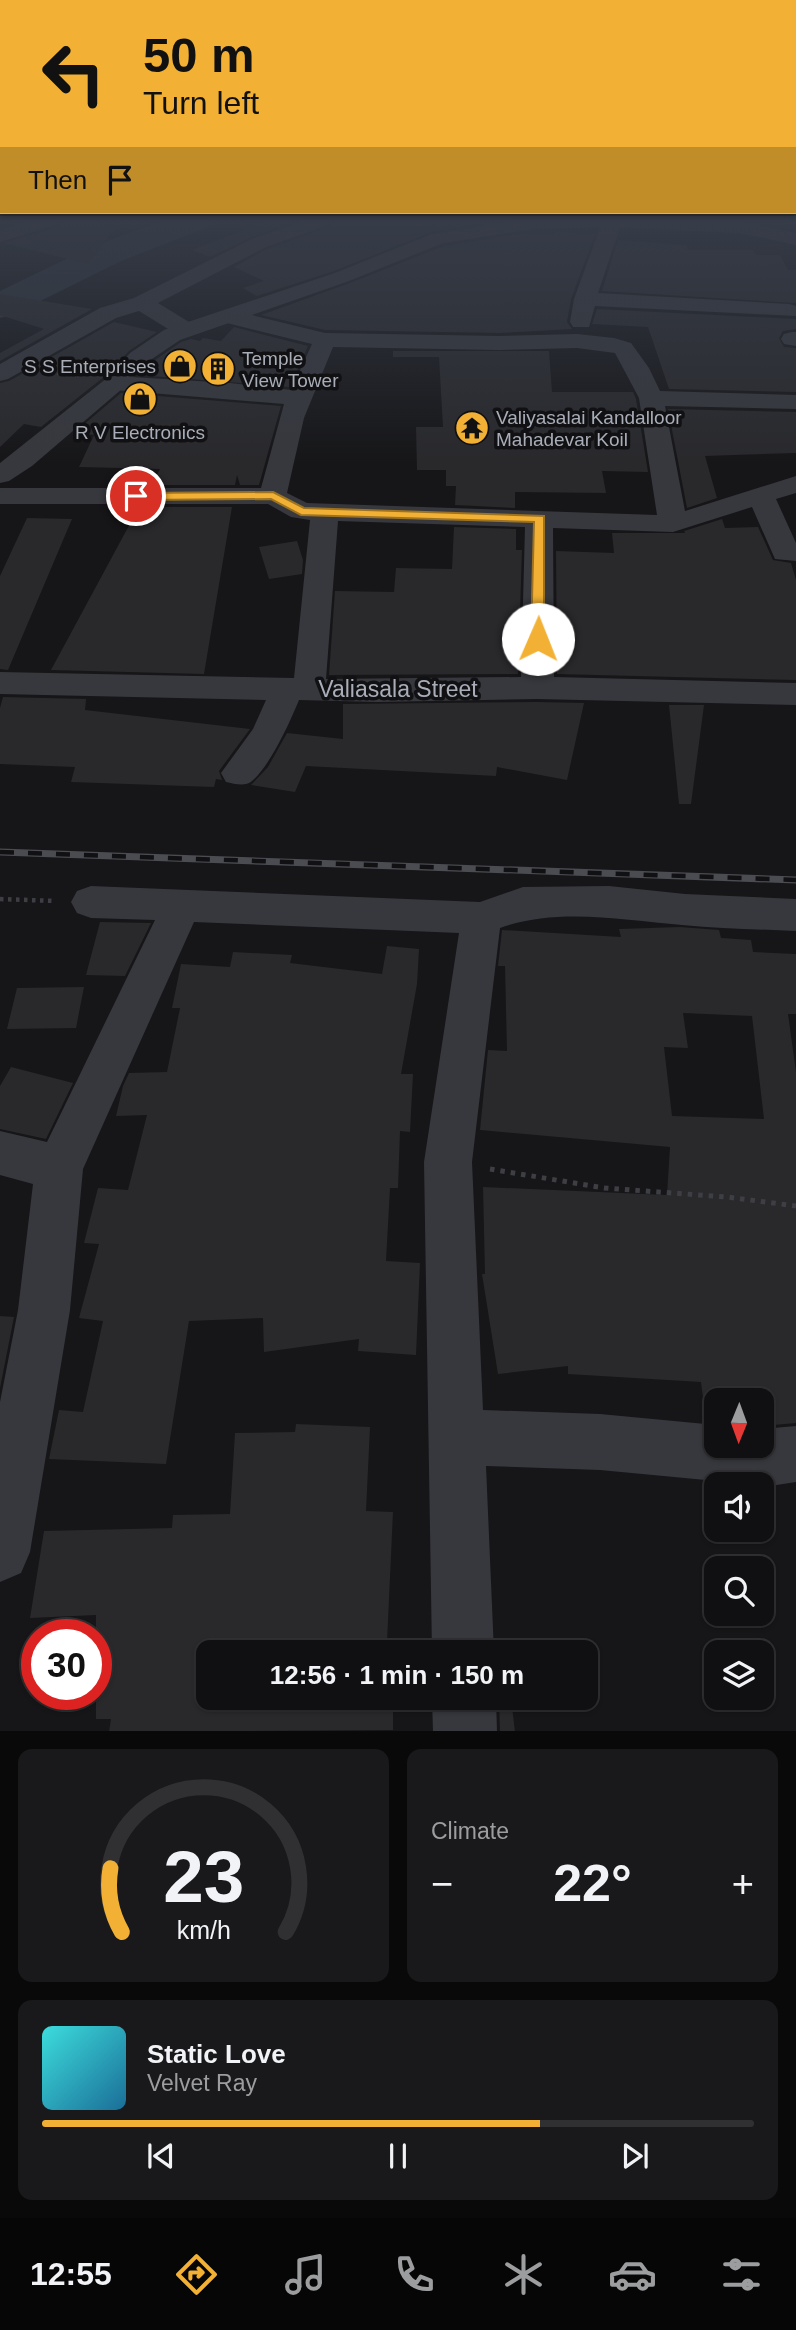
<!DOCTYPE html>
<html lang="en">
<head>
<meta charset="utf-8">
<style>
  :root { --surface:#101012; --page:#19191b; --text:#f1f3f6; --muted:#9c9d9f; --line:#303032; --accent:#f2b134 }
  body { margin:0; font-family:Helvetica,sans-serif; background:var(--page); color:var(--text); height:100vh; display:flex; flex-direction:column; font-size:26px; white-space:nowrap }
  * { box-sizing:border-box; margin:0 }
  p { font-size:23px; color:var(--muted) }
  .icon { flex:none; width:38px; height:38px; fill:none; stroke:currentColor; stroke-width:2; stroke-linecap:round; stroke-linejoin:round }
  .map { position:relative; height:1731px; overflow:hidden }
  .details { display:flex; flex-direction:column; gap:18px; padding:18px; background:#09090a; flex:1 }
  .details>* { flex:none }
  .hud { position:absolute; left:0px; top:0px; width:796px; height:214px; box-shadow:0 2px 5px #0004,0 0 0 2px var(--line); background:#f2b134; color:#111; overflow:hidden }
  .needle { width:46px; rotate:181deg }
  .fabs { position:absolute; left:704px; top:1388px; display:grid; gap:14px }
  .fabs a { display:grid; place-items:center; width:70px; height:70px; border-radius:14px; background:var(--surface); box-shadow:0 2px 5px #0004,0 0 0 2px var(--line); font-size:35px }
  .speed { position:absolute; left:21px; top:1619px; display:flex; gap:14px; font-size:35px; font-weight:700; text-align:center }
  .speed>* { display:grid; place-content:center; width:91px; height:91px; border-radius:50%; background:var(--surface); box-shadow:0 2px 5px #0004,0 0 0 2px var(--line); line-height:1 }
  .speed .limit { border:10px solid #d22; background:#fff; color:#111 }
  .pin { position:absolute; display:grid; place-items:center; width:60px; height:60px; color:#fff; margin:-30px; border:4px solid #fff; border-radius:50%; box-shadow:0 2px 7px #0007 }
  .me { position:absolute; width:77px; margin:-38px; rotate:1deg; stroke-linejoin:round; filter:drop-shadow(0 0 5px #0008) }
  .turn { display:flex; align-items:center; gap:24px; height:147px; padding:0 28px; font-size:32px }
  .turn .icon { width:91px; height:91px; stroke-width:2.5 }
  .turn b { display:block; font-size:49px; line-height:60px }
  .then { display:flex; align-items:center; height:66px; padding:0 28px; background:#0003; gap:14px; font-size:26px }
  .big { font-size:52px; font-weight:600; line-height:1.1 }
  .details .tile { flex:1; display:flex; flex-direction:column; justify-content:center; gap:10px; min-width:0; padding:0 24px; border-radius:14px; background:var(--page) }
  .details .dial { align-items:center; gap:0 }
  .dial svg { height:182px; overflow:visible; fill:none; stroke:var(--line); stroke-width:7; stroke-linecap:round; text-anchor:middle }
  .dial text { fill:var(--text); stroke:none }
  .song { display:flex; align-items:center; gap:21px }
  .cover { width:84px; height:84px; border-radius:10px; background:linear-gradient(135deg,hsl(180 70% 55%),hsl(200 70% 35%)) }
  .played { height:7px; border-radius:4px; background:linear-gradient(90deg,var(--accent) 70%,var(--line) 70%) }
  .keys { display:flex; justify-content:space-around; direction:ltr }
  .heat { display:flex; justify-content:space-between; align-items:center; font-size:38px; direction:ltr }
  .details .tiles { flex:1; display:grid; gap:18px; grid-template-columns:1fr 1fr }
  .tile:last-child { grid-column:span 2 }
  .trip { position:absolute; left:196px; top:1640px; width:402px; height:70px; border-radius:14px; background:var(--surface); box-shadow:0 2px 5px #0004,0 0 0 2px var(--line); font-weight:600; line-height:70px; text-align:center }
  .dock { display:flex; height:112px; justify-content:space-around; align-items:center; background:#060607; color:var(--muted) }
  .dock .icon { width:49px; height:49px }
  .dock .current { color:var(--accent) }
  .dock b { font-size:32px; color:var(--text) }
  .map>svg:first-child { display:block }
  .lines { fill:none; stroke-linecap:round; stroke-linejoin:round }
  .river { fill:#2c353c; fill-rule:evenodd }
  .building { fill:#29292c; fill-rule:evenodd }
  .path-far2 { stroke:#3d3f44; stroke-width:2.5; stroke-dasharray:2 2.5; stroke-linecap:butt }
  .path-far1 { stroke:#3d3f44; stroke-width:4.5; stroke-dasharray:3.5 4.5; stroke-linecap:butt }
  .path { stroke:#3d3f44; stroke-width:5; stroke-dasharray:4.5 6; stroke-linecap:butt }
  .minor { fill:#37383d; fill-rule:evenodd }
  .tertiary { fill:#37383d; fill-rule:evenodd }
  .rail-casing { stroke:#4a4c52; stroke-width:7 }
  .rail { stroke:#111113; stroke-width:4.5; stroke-dasharray:14; stroke-linecap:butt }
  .route { fill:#f2b134; stroke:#9d7322; stroke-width:2 }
  .labels { text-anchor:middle; stroke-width:7; stroke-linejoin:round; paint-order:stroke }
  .far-poi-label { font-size:19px; fill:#a8adb8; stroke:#111113; text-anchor:start }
  .street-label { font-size:23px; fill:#a8adb8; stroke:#111113 }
</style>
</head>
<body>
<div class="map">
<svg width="796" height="1732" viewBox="0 0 796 1732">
  <rect width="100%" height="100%" fill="#161618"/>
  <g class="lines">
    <!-- river -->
    <path class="river" d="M 165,220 L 213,220 L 208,227 L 119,262 L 14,314 L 0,318 L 0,291 L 93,246 Z"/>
  </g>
  <!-- building -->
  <path class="building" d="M 65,220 L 90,220 L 115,228 L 88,264 L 4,243 L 58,227 Z
    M 270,220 L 298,220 L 251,237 L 210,257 L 192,250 Z
    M 337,220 L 482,220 L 482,223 L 431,232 L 334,271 L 257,296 L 243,288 L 264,281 L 234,267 L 267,249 L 332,226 Z
    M 555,232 L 595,234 L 571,299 L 567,322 L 572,329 L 499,333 L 325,330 L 261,315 L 350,283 L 444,246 L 524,233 L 554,234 Z
    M 618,240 L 686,245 L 688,250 L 753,250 L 756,255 L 780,255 L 788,270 L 796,270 L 796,303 L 602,291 Z
    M 0,294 L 92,309 L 0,361 L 0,353 L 44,329 L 0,315 Z
    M 597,309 L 796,319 L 796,329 L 783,331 L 779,338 L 784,347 L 796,348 L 796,392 L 669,389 L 648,327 L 592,324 Z
    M 114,322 L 157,332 L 129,351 L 105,376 L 41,427 L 24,424 L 0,447 L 0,383 L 9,381 Z
    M 234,327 L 308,346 L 290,387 L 139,375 L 148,365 L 181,342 L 191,339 L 200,341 L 203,338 L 221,341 Z
    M 393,351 L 549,351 L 552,392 L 633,392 L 636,399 L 648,472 L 602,471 L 606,493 L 515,492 L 515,508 L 455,505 L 456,486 L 446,486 L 446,470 L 417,470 L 416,427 L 443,427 L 439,357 L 393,357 Z
    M 121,393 L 281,406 L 259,485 L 240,485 L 237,475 L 235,485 L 151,485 L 160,469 L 79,467 L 94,435 L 75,432 Z
    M 668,409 L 796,412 L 796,453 L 705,456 L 717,498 L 687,508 Z
    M 139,507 L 232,507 L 204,674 L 51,670 Z
    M 27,518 L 72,519 L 8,670 L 0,669 L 0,576 Z
    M 722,519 L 725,528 L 758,527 L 773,560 L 791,563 L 796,580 L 796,680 L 557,674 L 556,551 L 614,553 L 612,533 L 685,533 L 684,531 Z
    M 454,527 L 516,529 L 516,550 L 522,550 L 518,674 L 329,675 L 335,591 L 394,592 L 396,568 L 452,569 Z
    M 297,541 L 303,560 L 302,574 L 269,579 L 259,547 Z
    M 3,697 L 86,699 L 85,710 L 250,729 L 219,771 L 222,780 L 216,779 L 214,787 L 71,782 L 75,767 L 0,764 L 0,708 Z
    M 537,702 L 584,703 L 567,780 L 497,767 L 496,776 L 306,766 L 295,792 L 251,785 L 268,767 L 287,733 L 343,739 L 343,704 Z
    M 669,705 L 704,705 L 691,804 L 679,804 Z
    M 100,922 L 151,923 L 125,976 L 86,975 Z
    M 680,927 L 719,930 L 721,938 L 751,940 L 753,952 L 796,954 L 796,1014 L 788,1014 L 796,1072 L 796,1423 L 761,1426 L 761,1400 L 716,1400 L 716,1422 L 706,1421 L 701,1382 L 568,1374 L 568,1366 L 498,1374 L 482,1274 L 485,1274 L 483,1187 L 667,1195 L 670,1147 L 480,1130 L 488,1050 L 507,1051 L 505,966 L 498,966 L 502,930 L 621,937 L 619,929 ZM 683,1013 L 752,1016 L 764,1119 L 672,1116 L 664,1047 L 688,1048 Z
    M 387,946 L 419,949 L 417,984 L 401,1074 L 413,1074 L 410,1132 L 400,1131 L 398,1188 L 390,1188 L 386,1261 L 420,1263 L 416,1355 L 358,1351 L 359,1339 L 264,1352 L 263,1318 L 189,1321 L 166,1464 L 49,1459 L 59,1410 L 83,1412 L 103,1321 L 79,1318 L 99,1244 L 84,1243 L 98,1188 L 128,1190 L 147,1115 L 116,1116 L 123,1086 L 129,1073 L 167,1072 L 180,1008 L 172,1008 L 181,964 L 230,967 L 233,952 L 292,955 L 290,963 L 382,974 Z
    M 84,987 L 76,1028 L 7,1029 L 17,988 Z
    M 11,1067 L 73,1083 L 46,1139 L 0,1129 L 0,1086 Z
    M 0,1316 L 14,1317 L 0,1388 Z
    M 296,1424 L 370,1427 L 366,1511 L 393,1512 L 387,1642 L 393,1641 L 393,1652 L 208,1652 L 208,1698 L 393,1698 L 393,1730 L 109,1732 L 111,1719 L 96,1719 L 96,1615 L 30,1618 L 44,1531 L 172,1528 L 173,1515 L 230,1514 L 235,1433 L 295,1432 Z
    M 511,1698 L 515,1732 L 500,1732 L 499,1699 Z"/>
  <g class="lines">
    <!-- path-far2 -->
    <path class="path-far2" d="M 57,374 L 76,376"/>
    <!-- path-far1 -->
    <path class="path-far1" d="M 0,899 L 55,901"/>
    <!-- path -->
    <path class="path" d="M 490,1169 L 604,1188 L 727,1197 L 796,1206"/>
    <!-- minor -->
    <path class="minor" d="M 306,220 L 334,220 L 331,224 L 266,247 L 158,303 L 194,325 L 197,330 L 194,335 L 178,335 L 139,311 L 116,318 L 8,379 L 0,381 L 0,364 L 100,308 L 134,298 L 252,239 Z
      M 603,220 L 622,221 L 598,293 L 789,304 L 796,306 L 796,316 L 595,306 L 589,327 L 573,327 L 570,322 L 574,299 Z
      M 231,310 L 325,333 L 499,336 L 577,334 L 614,338 L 631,343 L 649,368 L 660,391 L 796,395 L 796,409 L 665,406 L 685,511 L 796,476 L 796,493 L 776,499 L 796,543 L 796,561 L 775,559 L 752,507 L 673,532 L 553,528 L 554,677 L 796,683 L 796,705 L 537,699 L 377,702 L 299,700 C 290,722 270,766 252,781 C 245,787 235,784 226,782 L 221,773 L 253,729 L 266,700 L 0,694 L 0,672 L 294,678 L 310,520 L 291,517 L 268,504 L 0,504 L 0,488 L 261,488 L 284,404 L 115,390 L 107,388 L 103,383 L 107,378 L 115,376 L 230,383 L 291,390 L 312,344 L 223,322 L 220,317 L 223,312 ZM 333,347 L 499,350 L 577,348 L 615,353 L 639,398 L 657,515 L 307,503 L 287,493 L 304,418 ZM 338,521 L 525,527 L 521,677 L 326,679 Z
      M 792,332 L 796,332 L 796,346 L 784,344 L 781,339 L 784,334 Z
      M 91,886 L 480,902 L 523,887 L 609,886 L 685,894 L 796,899 L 796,931 C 758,929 720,929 682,925 C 623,920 557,907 500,928 L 472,1162 L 483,1410 L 600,1414 L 716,1425 L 716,1446 L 761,1446 L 761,1429 L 796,1426 L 796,1482 L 770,1486 L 600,1470 L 486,1466 L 494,1652 L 432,1652 L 424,1162 L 459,933 L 194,922 L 83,1169 L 70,1310 L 30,1552 L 21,1573 L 0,1582 L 0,1402 L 18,1310 L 33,1184 L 0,1175 L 0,1131 L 47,1142 L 155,920 L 91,918 L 77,913 L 71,902 L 77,891 Z
      M 432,1698 L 496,1698 L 497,1732 L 433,1732 Z"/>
    <!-- tertiary -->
    <path class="tertiary" d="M 31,220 L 60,220 L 57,224 L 0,242 L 0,230 Z
      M 518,220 L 739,221 L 796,233 L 796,245 L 739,233 L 612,227 L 535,229 L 443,243 L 349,281 L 180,340 L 146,363 L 123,388 L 32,466 L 9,481 L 0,483 L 0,463 L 107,378 L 130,353 L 164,330 L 335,273 L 432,234 Z"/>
    <!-- rail casing -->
    <g class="rail-casing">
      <path id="rail" d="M 0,852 L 796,880"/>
    </g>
    <!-- rail -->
    <use href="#rail" class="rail"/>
  </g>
  <!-- sky -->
  <linearGradient id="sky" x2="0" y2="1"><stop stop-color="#0c0c0d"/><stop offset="0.48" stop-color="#363c48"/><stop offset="1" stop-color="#363c48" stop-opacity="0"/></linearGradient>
  <rect width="796" height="462" fill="url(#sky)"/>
  <!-- route -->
  <path class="route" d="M 273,492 L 304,508 L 544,516 L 544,639 L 538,644 L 531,639 L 534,522 L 301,515 L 271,499 L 136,500 L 131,496 L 136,493 Z"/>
  <!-- icons -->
  <defs>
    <g id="shop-disc" transform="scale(1.75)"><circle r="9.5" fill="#f2b134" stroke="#111113"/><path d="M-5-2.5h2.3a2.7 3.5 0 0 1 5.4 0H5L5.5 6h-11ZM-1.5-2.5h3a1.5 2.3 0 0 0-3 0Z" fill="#111"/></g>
    <g id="building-disc" transform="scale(1.75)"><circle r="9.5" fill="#f2b134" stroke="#111113"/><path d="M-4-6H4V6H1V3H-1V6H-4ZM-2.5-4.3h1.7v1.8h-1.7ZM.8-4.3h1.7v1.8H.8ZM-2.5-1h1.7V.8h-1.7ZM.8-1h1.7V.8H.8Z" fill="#111"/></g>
    <g id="temple-disc" transform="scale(1.75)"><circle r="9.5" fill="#f2b134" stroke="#111113"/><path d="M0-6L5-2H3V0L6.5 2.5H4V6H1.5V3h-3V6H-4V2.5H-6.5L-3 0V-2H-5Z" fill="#111"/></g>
  </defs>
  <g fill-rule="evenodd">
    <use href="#shop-disc" x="180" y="366"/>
    <use href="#building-disc" x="218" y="369"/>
    <use href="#shop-disc" x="140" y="399"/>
    <use href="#temple-disc" x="472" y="428"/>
  </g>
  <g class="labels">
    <!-- far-poi labels -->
    <g class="far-poi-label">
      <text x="242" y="365">Temple<tspan x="242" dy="22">View Tower</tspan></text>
      <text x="156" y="373" text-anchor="end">S S Enterprises</text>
      <text x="496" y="424">Valiyasalai Kandalloor<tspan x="496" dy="22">Mahadevar Koil</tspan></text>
      <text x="140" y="439" text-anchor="middle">R V Electronics</text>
    </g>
    <!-- street labels -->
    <g class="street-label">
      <text x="398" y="697">Valiasala Street</text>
    </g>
  </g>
</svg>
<div class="fabs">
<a><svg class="needle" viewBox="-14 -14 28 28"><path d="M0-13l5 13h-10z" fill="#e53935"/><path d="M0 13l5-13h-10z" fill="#9c9d9f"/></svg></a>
<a><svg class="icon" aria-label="sound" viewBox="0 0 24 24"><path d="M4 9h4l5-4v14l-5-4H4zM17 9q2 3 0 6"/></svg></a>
<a><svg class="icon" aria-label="search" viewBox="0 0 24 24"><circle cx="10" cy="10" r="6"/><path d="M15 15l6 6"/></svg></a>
<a><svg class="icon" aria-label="layers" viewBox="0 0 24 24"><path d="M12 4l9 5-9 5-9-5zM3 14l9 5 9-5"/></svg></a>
</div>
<div class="speed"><div class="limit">30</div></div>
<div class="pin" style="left:136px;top:496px;background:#d93025"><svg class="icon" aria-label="arrive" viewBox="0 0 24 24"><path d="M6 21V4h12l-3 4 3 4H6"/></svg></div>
<svg class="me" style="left:538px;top:639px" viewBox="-20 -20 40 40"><circle r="19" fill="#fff"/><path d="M0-13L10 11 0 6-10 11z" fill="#f2b134"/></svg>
<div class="trip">12:56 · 1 min · 150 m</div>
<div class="hud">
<div class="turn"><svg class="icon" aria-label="left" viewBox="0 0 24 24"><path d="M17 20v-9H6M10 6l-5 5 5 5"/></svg><div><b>50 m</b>Turn left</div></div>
<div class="then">Then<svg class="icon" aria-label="arrive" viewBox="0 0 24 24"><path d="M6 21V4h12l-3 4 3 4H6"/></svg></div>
</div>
</div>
<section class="details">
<div class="tiles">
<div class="tile dial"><svg viewBox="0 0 100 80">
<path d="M14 69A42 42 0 1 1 86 69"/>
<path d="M14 69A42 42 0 0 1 9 41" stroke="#f2b134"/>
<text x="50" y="56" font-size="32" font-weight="700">23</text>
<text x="50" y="72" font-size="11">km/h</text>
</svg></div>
<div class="tile"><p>Climate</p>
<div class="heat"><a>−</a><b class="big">22°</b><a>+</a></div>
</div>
<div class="tile">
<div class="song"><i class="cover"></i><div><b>Static Love</b><p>Velvet Ray</p></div></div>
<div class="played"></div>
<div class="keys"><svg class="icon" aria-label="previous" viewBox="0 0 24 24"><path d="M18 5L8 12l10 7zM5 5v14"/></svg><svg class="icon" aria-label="pause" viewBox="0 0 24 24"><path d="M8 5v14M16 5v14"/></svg><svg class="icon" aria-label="next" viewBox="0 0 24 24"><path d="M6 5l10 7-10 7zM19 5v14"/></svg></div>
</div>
</div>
</section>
<nav class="dock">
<b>12:55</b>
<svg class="icon current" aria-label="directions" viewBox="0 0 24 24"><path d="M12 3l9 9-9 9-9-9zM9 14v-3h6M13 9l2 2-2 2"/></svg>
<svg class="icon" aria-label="music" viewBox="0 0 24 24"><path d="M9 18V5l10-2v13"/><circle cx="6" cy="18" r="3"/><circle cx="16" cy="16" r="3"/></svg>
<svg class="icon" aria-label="phone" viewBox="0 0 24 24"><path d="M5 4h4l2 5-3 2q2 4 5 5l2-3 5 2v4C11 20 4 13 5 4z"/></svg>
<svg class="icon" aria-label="climate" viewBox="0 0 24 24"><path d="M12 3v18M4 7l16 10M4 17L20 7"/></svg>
<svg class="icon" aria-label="car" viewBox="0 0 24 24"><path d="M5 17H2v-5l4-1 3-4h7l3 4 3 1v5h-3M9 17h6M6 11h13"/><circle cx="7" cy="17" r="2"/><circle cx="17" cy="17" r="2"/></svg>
<svg class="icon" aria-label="filters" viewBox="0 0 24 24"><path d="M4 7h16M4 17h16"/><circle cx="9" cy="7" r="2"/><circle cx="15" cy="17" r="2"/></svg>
</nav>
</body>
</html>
